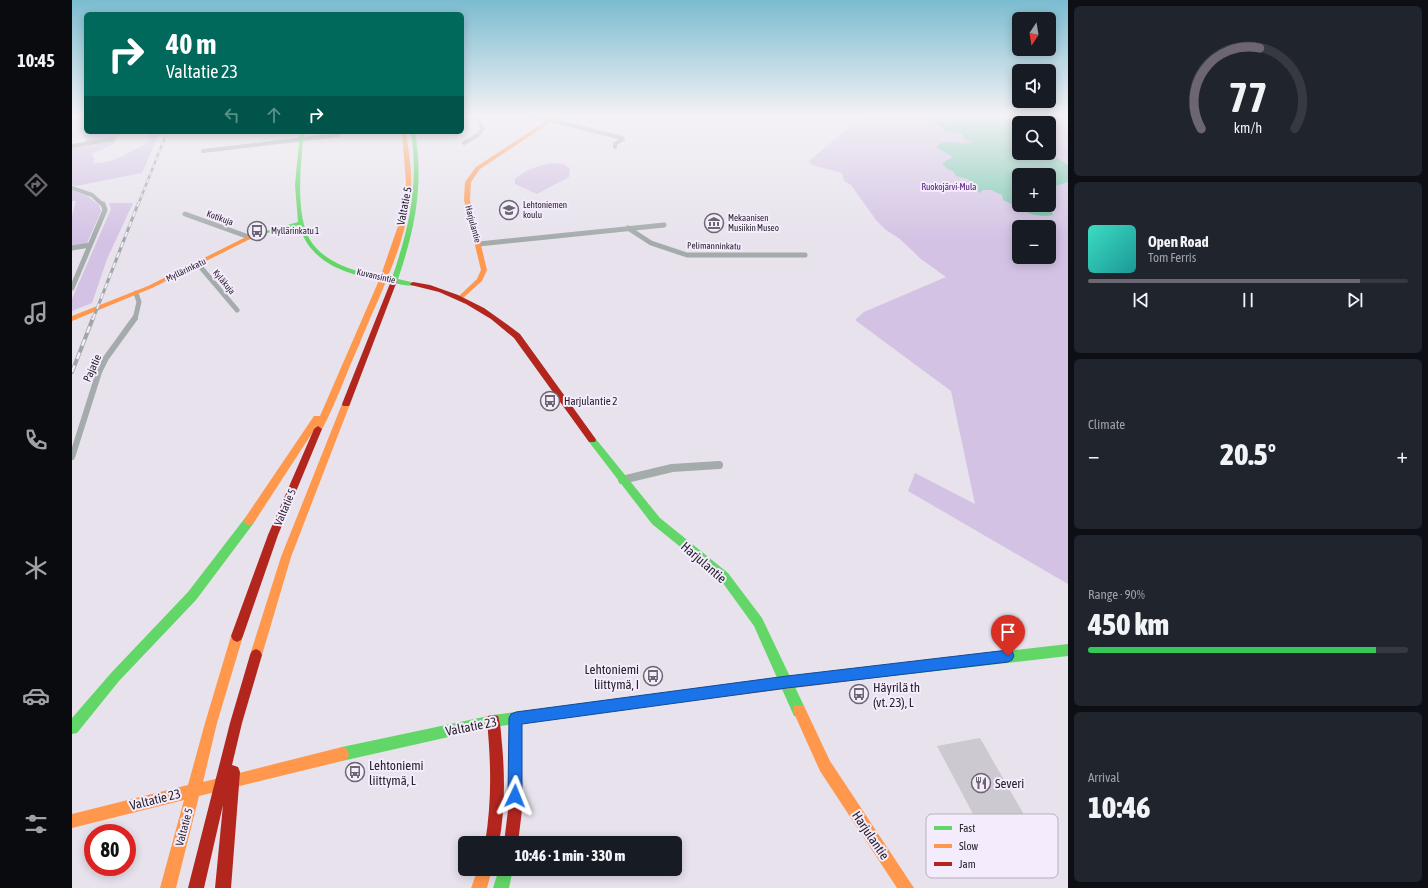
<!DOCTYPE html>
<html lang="en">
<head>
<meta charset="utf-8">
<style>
  :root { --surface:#171b24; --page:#20242c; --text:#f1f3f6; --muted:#9ea1a6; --line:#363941; --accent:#6b666f }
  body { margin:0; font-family:"Asap Condensed",sans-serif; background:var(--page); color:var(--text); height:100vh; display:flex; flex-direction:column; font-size:15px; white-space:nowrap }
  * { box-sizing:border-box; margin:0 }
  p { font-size:13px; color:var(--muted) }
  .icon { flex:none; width:22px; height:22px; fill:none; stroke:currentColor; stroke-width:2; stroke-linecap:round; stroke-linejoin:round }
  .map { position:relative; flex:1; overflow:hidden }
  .details { display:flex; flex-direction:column; gap:6px; padding:6px; background:#0d0f14; width:360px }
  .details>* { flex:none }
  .top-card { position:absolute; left:12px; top:12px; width:380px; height:122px; border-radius:6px; box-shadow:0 2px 10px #0003; background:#00695c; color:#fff; overflow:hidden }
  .needle { width:26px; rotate:192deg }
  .fabs { position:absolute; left:940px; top:12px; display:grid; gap:8px }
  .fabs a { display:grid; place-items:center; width:44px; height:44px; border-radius:6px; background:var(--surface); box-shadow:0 2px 10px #0003; font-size:20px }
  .speed { position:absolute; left:12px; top:824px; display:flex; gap:8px; font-size:20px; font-weight:700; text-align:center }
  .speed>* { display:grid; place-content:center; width:52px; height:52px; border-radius:50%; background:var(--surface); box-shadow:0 2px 10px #0003; line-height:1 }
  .speed .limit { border:6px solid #d22; background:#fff; color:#111 }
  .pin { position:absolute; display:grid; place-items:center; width:34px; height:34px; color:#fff; margin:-41px -17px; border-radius:50% 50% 50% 0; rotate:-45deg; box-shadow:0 0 4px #0007 }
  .pin .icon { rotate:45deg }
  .me { position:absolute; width:44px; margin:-22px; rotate:2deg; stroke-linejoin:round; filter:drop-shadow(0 0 3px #0008) }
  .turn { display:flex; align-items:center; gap:14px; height:84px; padding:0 16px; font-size:18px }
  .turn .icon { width:52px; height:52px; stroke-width:2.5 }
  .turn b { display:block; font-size:28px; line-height:34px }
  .lanes { display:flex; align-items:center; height:38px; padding:0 16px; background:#0003; justify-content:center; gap:20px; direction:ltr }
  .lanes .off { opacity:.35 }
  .big { font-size:30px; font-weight:800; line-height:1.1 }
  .details .widget { flex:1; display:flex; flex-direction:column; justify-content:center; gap:6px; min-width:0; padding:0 14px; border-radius:6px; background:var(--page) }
  .details .dial { align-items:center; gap:0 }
  .dial svg { height:104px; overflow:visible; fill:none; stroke:var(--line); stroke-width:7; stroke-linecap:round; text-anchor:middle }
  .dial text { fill:var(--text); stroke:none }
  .song { display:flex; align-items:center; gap:12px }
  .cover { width:48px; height:48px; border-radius:6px; background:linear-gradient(135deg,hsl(170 70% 55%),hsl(180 70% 35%)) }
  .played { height:4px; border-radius:2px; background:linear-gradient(90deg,var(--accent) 85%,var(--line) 85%) }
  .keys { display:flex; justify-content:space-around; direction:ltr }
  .heat { display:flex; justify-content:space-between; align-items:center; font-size:22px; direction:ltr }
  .charge { height:6px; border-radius:3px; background:linear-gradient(90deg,#34c759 90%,var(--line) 0) }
  .trip { position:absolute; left:386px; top:836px; width:224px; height:40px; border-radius:6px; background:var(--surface); box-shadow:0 2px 10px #0003; font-weight:800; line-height:40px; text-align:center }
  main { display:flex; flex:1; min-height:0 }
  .menu { display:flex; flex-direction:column; width:72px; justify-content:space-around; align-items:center; background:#090b0e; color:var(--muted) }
  .menu .icon { width:28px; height:28px }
  .menu .active { color:var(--accent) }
  .menu b { font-size:18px; color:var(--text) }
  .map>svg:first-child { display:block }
  .green { fill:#d3c2e4; fill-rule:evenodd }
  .water { fill:#78c7ad }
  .building { fill:#ccc9d0 }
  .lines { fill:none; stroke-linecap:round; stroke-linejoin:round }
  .street-far3 { stroke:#a4abab; stroke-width:4 }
  .street-far2 { stroke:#a4abab; stroke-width:5 }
  .street-far1 { stroke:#a4abab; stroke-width:6 }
  .street { stroke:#a4abab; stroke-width:8 }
  .fast { fill:#63d668; fill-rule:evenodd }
  .slow { fill:#ff974d; fill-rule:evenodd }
  .jam { fill:#b3261e; fill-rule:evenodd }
  .rail-far2-casing { stroke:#a1a6a7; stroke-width:2.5 }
  .rail-far1-casing { stroke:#a1a6a7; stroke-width:3 }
  .rail-casing { stroke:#a1a6a7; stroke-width:4 }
  .rail-far2 { stroke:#f4ebfd; stroke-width:1.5; stroke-dasharray:4; stroke-linecap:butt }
  .rail-far1 { stroke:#f4ebfd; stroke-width:2; stroke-dasharray:5.5; stroke-linecap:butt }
  .rail { stroke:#f4ebfd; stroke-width:2.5; stroke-dasharray:7; stroke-linecap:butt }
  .route { fill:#1a73e8; stroke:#114b97 }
  .labels { text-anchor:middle; stroke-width:4; stroke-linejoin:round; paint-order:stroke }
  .far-park-label { font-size:9px; fill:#4d1373; stroke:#f4ebfd }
  .far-poi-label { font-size:9px; fill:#28242b; stroke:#f4ebfd; text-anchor:start }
  .far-street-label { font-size:9px; fill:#28242b; stroke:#f4ebfd }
  .street-label { font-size:11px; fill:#28242b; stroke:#f4ebfd }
  .poi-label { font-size:11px; fill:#28242b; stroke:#f4ebfd; text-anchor:start }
  .near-street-label { font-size:13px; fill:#28242b; stroke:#f4ebfd }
  .near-poi-label { font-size:13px; fill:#28242b; stroke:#f4ebfd; text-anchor:start }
  .key { fill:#f4ebfd; stroke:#b7afbe; stroke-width:1 }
  .key-label { font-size:11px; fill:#28242b }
</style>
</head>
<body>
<main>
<nav class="menu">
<b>10:45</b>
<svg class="icon active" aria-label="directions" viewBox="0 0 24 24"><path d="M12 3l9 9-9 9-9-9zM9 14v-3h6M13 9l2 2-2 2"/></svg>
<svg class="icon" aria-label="music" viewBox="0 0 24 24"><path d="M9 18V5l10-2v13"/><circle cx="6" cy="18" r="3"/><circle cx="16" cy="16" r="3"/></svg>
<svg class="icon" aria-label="phone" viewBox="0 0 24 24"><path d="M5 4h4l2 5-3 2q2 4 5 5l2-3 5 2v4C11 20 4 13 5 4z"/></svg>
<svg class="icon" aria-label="climate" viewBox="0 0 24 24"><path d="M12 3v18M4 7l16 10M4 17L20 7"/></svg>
<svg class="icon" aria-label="car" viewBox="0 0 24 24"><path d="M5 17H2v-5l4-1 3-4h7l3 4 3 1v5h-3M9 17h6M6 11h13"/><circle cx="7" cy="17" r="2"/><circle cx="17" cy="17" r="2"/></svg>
<svg class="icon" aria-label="filters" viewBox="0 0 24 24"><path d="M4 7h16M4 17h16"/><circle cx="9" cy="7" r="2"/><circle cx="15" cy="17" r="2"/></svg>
</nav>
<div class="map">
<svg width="996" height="888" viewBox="0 0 996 888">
  <rect width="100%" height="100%" fill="#e7e2ec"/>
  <!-- green -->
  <path class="green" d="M 793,116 L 996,116 L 996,584 L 836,491 L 843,473 L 903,504 L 879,391 L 783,320 L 792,312 L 874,277 L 849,259 L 828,239 L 814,230 L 804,220 L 779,185 L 772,181 L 770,173 L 740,165 L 737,161 L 781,124 L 789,123 L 793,119 ZM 947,123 L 977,123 L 977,153 L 947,153 ZM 947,175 L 977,175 L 977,205 L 947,205 ZM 947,227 L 977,227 L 977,257 L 947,257 Z
    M 6,127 L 14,127 L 14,132 L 50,132 L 45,138 L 16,143 Z
    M 76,132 L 88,132 L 70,173 L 4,186 L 0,185 L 0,148 L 44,140 L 42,144 L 19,154 L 23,159 L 21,163 C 41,165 60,150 77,142 Z
    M 480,163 L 491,164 L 498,169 L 497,177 L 465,194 L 443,184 L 443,179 C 454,169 466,166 480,163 Z
    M 0,190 L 15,196 L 27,205 L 29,211 L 15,243 L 0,247 L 0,216 L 4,201 L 0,201 Z
    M 37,203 L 61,203 L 35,259 L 20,303 L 0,311 L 0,299 L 39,209 Z"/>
  <!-- water -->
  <path class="water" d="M 875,116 L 967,116 L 961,117 L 960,120 L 962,123 L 947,123 L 947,153 L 977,153 L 977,147 L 982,150 L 979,154 L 996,165 L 996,182 L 977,188 L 977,175 L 947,175 L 947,205 L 977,205 L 977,203 L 981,215 C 957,219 950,208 931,200 L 930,195 L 919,190 L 910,190 L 909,193 L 903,190 L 903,184 L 895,179 L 884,176 L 882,172 L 874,168 L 870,163 L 881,157 L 864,147 C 876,136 889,147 900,142 L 892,139 L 890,134 L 873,131 L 865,124 L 856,122 L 875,122 L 879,120 Z"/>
  <!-- building -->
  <path class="building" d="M 908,738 L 955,820 L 909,829 L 865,746 Z"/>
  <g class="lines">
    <!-- street-far3 -->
    <path class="street-far3" d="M 462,116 L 550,138 L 551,139 L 543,144 L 543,147
      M 392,143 L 406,135 L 411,129 L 403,116
      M 0,146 L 42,139
      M 131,151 L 266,135 L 265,132
      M 0,188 L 20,195 L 31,205"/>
    <!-- street-far2 -->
    <path class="street-far2" d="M 113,214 L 177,237
      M 556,228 L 579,243 L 615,255 L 733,255
      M 407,244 L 592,225
      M 0,248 L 18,245
      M 126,264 L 165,310
      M 0,288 L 33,210 L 31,204
      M 63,319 L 67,302 L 64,293"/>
    <!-- street-far1 -->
    <path class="street-far1" d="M 0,457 L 27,372 L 34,358 L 63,318"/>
    <!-- street -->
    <path class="street" d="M 550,480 L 600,468 L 647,465"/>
    <!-- fast -->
    <path class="fast" d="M 228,132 L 232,132 C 229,162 222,218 240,243 C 258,267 292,274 320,278 C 337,228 347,185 339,132 L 343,132 C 352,185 343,229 326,279 L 343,283 L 343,285 C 335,287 324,283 316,282 C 278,275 239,266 227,225 L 176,238 L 176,236 L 226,222 L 223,185 Z
      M 520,437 L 523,438 L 588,518 L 656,573 L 690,618 L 732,706 L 733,711 L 732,716 L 727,717 L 722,716 L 682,626 L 648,579 L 580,524 L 517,442 L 516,440 Z
      M 177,517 L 181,518 L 182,521 L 181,524 L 124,600 L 47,681 L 5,733 L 0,734 L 0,718 L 39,673 L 116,592 L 173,518 Z
      M 996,644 L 996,656 L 802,678 L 798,676 L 796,672 L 798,668 L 802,666 Z
      M 641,686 L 645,688 L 647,692 L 645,696 L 641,698 L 421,727 L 270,761 L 265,759 L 263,754 L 265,749 L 270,747 L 421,715 Z
      M 427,869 L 441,869 L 437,888 L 421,888 Z"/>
    <!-- slow -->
    <path class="slow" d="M 482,116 L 488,116 L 408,169 L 399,182 L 398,200 L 415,270 L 410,281 L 391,298 L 387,298 L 387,296 L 405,279 L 409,270 L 392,200 L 393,182 L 404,167 Z
      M 330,132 L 334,132 C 337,151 340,170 339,190 C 335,244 307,295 287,345 C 274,373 264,404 249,431 L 246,432 L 242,430 L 181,524 L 177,525 L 173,524 L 172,521 L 173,518 L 242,416 L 248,416 L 308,278 L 326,226 L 331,208 L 334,183 Z
      M 178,235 L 180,236 L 180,238 L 80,288 L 0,321 L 0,316 L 76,286 Z
      M 274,401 L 278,404 L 219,557 L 190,655 L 188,659 L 184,661 L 180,659 L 178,655 L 209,557 L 270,404 Z
      M 165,630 L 169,632 L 171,636 L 145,723 L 131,782 L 270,747 L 275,749 L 277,754 L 275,759 L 270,761 L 127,796 L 104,888 L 88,888 L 112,800 L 0,828 L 0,814 L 116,785 L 133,723 L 159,636 L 161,632 Z
      M 802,666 L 806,668 L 808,672 L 806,676 L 802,678 L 641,698 L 637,696 L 635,692 L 637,688 L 641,686 Z
      M 727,705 L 732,706 L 758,761 L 842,888 L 825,888 L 748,771 L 721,711 L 722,706 Z
      M 406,869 L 420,869 L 415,888 L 399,888 Z"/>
    <!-- jam -->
    <path class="jam" d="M 322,279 L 325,281 L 278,404 L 277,406 L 271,406 L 270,404 L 319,281 Z
      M 341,282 L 358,285 L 386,295 L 412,308 L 436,325 L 448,334 L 523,438 L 524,440 L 523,442 L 517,442 L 442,338 L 419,319 L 394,304 L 367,292 L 339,285 L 338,284 Z
      M 246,426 L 250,429 L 206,535 L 171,636 L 169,640 L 165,642 L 161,640 L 159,636 L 196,535 L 242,429 Z
      M 184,649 L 188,651 L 190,655 L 170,723 L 160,765 L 166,767 L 168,772 L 159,888 L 143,888 L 151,805 L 132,888 L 116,888 L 158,723 L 178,655 L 180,651 Z
      M 444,713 L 449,714 L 450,719 L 450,810 L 446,843 L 432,843 L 436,810 L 438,719 L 439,714 Z
      M 421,715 L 426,716 C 429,725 429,735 430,744 C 433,777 433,810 427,843 L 413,843 C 420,802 419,762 415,721 L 416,716 Z"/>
    <!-- rail-far2 casing -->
    <g class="rail-far2-casing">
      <path id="rail-far2" d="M 66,205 L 95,132"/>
    </g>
    <!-- rail-far1 casing -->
    <g class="rail-far1-casing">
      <path id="rail-far1" d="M 21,319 L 66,204"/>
    </g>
    <!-- rail casing -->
    <g class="rail-casing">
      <path id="rail" d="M 0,372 L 21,318"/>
    </g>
    <!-- rail-far2 -->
    <use href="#rail-far2" class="rail-far2"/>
    <!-- rail-far1 -->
    <use href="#rail-far1" class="rail-far1"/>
    <!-- rail -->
    <use href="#rail" class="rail"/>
  </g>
  <!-- sky -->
  <linearGradient id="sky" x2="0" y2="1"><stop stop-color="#7bbcd0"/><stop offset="0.48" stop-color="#f4f2f6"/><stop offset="1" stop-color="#f4f2f6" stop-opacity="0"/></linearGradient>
  <rect width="996" height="241" fill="url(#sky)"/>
  <!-- route -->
  <path class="route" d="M 936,650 L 940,651 L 942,656 L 940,660 L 936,662 L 715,688 L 450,724 L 450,796 L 448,801 L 443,803 L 438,801 L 436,796 L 437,718 L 439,714 L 444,712 L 715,676 Z"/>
  <!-- icons -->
  <defs>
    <g id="school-ring" transform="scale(1)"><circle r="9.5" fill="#f4ebfd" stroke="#6b666f" stroke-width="1.5"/><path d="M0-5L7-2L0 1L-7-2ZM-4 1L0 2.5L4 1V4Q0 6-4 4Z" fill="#6b666f"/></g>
    <g id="museum-ring" transform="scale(1)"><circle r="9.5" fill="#f4ebfd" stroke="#6b666f" stroke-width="1.5"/><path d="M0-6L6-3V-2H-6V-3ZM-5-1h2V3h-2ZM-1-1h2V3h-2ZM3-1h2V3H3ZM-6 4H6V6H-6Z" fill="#6b666f"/></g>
    <g id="bus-ring" transform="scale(1)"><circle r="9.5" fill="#f4ebfd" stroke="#6b666f" stroke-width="1.5"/><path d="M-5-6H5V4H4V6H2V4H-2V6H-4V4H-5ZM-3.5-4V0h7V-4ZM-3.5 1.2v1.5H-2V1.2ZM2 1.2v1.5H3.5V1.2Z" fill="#6b666f"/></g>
    <g id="restaurant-ring" transform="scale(1)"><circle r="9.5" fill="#f4ebfd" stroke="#6b666f" stroke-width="1.5"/><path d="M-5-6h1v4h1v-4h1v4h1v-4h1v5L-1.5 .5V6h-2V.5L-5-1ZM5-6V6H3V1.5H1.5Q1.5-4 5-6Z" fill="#6b666f"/></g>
  </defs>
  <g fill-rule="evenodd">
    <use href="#school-ring" x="437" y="210"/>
    <use href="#museum-ring" x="642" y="223"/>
    <use href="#bus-ring" x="185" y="231"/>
    <use href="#bus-ring" x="478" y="401"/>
    <use href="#bus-ring" x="581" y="676"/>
    <use href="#bus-ring" x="787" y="694"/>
    <use href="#bus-ring" x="283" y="772"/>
    <use href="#restaurant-ring" x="909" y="783"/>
  </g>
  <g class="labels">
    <!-- far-park labels -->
    <g class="far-park-label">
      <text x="877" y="190">Ruokojärvi-Mula</text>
    </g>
    <!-- far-poi labels -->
    <g class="far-poi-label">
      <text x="451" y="208">Lehtoniemen<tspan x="451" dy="10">koulu</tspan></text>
      <text x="656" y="221">Mekaanisen<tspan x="656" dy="10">Musiikin Museo</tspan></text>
      <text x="199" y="234">Myllärinkatu 1</text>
    </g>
    <!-- far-street labels -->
    <g class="far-street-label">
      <text transform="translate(148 218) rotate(20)" y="3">Kotikuja</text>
      <text transform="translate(401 224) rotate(75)" y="3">Harjulantie</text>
      <text transform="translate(642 246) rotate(1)" y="3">Pelimanninkatu</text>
      <text transform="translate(114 270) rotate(-26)" y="3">Myllärinkatu</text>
      <text transform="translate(304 276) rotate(13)" y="3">Kuvansintie</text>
      <text transform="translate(152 282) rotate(50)" y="3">Kyläkuja</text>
    </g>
    <!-- street labels -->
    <g class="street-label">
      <text transform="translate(332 206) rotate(-79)" y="4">Valtatie 5</text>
      <text transform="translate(20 368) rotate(-66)" y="4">Pajatie</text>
      <text transform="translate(213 507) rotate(-67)" y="4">Valtatie 5</text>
      <text transform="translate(112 827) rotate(-75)" y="4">Valtatie 5</text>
    </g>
    <!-- poi labels -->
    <g class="poi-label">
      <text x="492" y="405">Harjulantie 2</text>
    </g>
    <!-- near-street labels -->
    <g class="near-street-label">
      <text transform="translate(632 562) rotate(41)" y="5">Harjulantie</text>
      <text transform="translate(399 726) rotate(-11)" y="5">Valtatie 23</text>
      <text transform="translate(83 799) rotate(-14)" y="5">Valtatie 23</text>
      <text transform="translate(799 835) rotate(56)" y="5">Harjulantie</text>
    </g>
    <!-- near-poi labels -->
    <g class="near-poi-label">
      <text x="567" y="674" text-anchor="end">Lehtoniemi<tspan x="567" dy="15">liittymä, I</tspan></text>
      <text x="801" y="692">Häyrilä th<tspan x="801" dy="15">(vt. 23), L</tspan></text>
      <text x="297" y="770">Lehtoniemi<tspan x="297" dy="15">liittymä, L</tspan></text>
      <text x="923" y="788">Severi</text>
    </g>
  </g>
  <!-- legend -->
  <rect x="854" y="814" width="132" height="64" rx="6" class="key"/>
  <rect x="862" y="826" width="18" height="4" fill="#63d668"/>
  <rect x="862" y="844" width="18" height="4" fill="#ff974d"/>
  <rect x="862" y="862" width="18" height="4" fill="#b3261e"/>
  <g class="key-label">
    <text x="887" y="832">Fast</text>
    <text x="887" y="850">Slow</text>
    <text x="887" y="868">Jam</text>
  </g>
</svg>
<div class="fabs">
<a><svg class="needle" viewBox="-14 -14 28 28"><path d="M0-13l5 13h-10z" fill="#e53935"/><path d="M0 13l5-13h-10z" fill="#9ea1a6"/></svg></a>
<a><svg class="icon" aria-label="sound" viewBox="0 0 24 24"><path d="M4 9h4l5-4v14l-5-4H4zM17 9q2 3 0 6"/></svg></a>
<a><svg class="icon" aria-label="search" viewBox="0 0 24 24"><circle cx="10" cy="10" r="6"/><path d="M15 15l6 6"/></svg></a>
<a>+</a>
<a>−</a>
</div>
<div class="speed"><div class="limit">80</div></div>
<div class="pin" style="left:936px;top:656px;background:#d93025"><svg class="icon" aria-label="arrive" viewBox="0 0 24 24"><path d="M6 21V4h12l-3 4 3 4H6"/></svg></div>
<svg class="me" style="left:443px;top:796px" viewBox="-20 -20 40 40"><path d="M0-17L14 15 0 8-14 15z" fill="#1a73e8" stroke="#fff" stroke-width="4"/></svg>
<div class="trip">10:46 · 1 min · 330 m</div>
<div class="top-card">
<div class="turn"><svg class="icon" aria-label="right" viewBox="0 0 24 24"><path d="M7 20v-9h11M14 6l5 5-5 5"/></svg><div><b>40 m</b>Valtatie 23</div></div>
<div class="lanes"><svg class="icon off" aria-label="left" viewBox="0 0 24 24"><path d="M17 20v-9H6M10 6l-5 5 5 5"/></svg><svg class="icon off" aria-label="ahead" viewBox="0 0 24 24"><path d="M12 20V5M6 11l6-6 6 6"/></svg><svg class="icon" aria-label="right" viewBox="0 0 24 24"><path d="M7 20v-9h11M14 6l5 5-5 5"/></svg></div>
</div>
</div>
<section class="details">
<div class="widget dial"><svg viewBox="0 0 100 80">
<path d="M14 69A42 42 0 1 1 86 69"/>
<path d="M14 69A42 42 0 0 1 59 7" stroke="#6b666f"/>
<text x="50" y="56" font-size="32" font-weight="700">77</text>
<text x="50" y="72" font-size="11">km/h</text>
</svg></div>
<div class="widget">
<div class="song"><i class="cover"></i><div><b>Open Road</b><p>Tom Ferris</p></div></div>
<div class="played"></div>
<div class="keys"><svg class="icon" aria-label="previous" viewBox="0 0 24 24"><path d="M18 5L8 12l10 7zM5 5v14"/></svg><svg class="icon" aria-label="pause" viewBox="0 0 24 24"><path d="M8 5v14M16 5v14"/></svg><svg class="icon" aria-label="next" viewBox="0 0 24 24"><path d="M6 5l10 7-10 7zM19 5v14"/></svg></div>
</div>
<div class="widget"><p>Climate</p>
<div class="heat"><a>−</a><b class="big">20.5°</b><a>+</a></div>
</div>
<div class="widget"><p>Range · 90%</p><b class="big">450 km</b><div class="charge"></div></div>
<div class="widget"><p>Arrival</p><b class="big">10:46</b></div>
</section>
</main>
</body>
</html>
